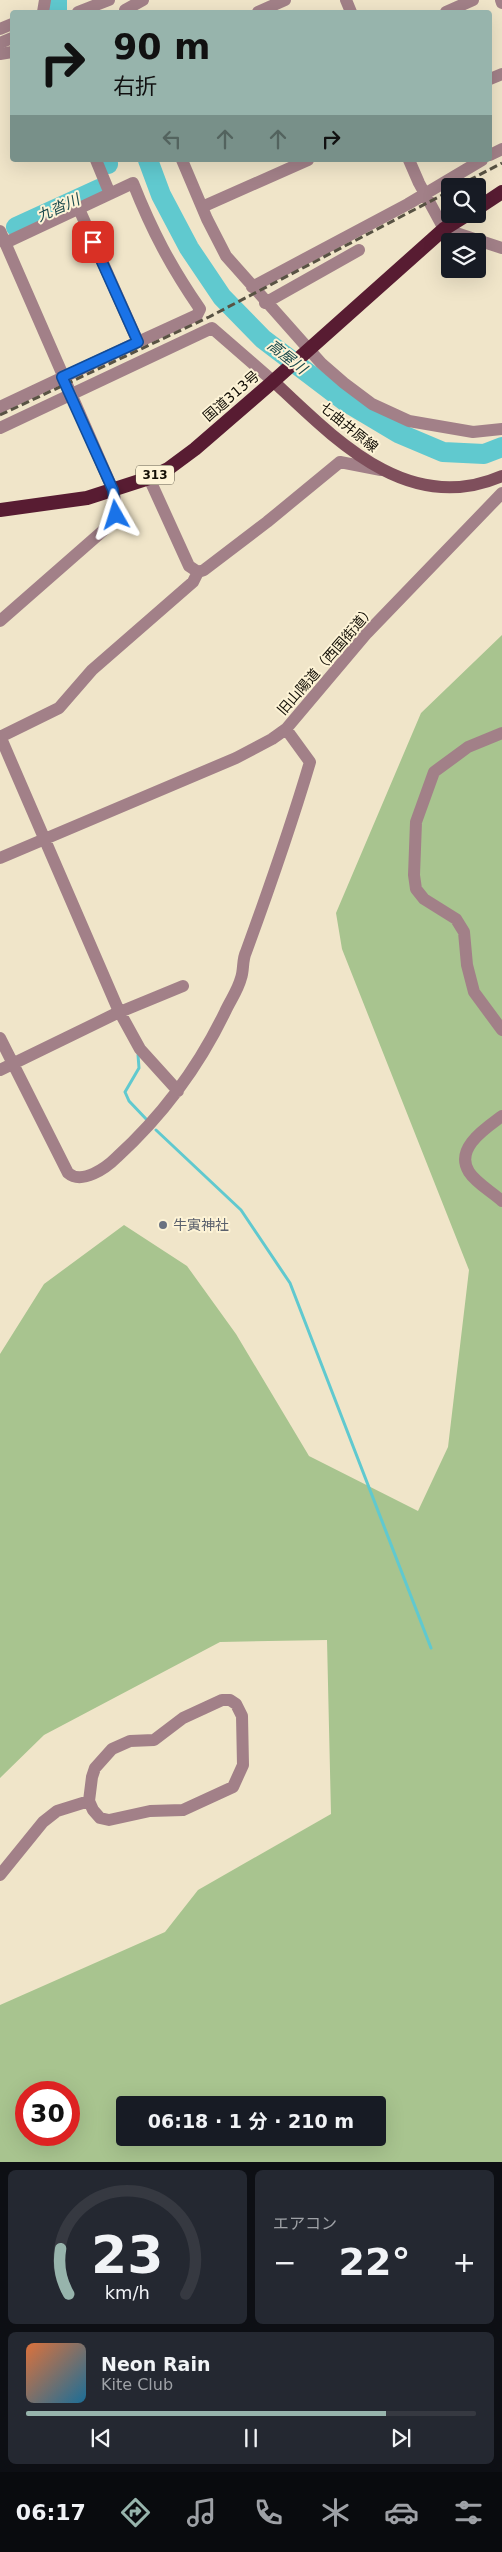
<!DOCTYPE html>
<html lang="ja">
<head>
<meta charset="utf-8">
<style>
  :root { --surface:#171b24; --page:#242831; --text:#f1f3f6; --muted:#9ea1a6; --line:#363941; --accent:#97b4ac }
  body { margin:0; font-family:"DejaVu Sans","Noto Sans JP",sans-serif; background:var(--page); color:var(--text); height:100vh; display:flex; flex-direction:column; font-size:19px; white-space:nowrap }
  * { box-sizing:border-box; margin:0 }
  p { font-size:16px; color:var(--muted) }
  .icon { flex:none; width:28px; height:28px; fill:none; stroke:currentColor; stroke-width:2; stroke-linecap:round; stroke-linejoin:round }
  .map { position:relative; height:2162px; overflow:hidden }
  .details { display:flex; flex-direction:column; gap:8px; padding:8px; background:#0d0f14; flex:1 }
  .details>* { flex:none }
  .banner { position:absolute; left:10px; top:10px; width:482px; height:152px; border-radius:5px; box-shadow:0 5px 20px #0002; background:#97b4ac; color:#111; overflow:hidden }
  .tools { position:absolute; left:441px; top:178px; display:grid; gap:10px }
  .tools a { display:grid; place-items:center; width:45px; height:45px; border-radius:5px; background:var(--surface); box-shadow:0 5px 20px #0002; font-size:25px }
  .speed { position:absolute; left:15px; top:2081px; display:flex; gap:10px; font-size:25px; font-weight:700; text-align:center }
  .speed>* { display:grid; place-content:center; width:65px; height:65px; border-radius:50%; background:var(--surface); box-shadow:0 5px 20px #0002; line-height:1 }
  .speed .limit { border:8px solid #d22; background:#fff; color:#111 }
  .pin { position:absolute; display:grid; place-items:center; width:42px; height:42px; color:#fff; margin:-21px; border-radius:10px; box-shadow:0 2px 8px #0006 }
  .me { position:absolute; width:55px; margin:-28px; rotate:354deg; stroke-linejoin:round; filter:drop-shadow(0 0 4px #0008) }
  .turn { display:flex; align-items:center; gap:18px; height:105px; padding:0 20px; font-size:22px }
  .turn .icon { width:65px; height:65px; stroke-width:2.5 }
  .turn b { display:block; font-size:35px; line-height:42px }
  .lanes { display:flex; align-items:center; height:48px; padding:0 20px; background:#0003; justify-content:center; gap:25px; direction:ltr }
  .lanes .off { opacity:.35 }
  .big { font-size:38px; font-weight:700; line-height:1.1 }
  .details .card { flex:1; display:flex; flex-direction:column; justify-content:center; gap:8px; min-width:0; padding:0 18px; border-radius:8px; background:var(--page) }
  .details .dial { align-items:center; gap:0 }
  .dial svg { height:130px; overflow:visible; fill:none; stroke:var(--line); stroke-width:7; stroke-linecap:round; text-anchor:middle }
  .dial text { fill:var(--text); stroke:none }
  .song { display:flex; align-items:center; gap:15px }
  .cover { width:60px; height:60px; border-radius:8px; background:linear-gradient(135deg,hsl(20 70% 55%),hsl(200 70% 35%)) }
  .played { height:5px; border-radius:2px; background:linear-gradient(90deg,var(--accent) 80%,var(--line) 80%) }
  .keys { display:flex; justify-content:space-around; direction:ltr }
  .heat { display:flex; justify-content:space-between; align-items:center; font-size:28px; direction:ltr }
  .details .tiles { flex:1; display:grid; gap:8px; grid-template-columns:1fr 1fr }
  .card:last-child { grid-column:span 2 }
  .trip { position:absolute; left:116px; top:2096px; width:270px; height:50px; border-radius:5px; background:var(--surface); box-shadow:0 5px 20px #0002; font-weight:700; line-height:50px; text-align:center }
  .tab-bar { display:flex; height:80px; justify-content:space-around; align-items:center; background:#090b0e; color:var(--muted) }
  .tab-bar .icon { width:35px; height:35px }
  .tab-bar .selected { color:var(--accent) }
  .tab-bar b { font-size:22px; color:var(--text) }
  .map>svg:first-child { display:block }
  .green { fill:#a8c48f; fill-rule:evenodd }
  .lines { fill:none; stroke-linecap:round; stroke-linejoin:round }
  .stream { stroke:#60c9cf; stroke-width:3 }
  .river { stroke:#60c9cf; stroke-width:20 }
  .minor { stroke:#a28088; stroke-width:12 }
  .tertiary { stroke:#a28088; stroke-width:12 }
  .secondary { stroke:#7f4f5c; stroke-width:12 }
  .trunk { stroke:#581c32; stroke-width:14 }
  .rail { stroke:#585243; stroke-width:3; stroke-dasharray:8 4; stroke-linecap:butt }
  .route-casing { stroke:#114b97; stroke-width:12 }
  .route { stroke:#1a73e8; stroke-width:9 }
  .worship-dot { fill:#6b7280; stroke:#fdf3d6; stroke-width:2 }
  .labels { text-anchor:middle; stroke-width:4; stroke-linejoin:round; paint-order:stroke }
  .shield { fill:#fdf3d6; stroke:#585344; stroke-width:1 }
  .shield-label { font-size:12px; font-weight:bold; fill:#120e05 }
  .street-label { font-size:14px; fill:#120e05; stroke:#fdf3d6 }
  .worship-label { font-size:14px; fill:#5b616d; stroke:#fdf3d6; text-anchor:start }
  .water-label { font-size:15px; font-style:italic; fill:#1b4a4d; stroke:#fdf3d6 }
</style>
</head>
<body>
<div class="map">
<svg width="502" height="2162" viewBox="0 0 502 2162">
  <rect width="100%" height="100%" fill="#f0e5c9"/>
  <!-- green -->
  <path class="green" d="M 502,635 L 502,2162 L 0,2162 L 0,2005 L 165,1932 L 198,1890 L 331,1814 L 327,1640 L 220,1642 L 44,1735 L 0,1778 L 0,1354 L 44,1284 L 124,1225 L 187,1266 L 236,1334 L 309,1456 L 418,1511 L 448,1447 L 469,1270 L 342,949 L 336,913 L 421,713 ZM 26,2092 L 69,2092 L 69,2135 L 26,2135 ZM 125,2105 L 378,2105 L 378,2138 L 125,2138 Z"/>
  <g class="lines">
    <!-- stream -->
    <path class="stream" d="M 138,1055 L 139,1068 L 125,1092 L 129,1101 L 148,1121
      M 156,1130 L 241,1210 L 290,1283 L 431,1648"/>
    <!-- river -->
    <path class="river" d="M 57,0 L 57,12
      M 106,160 L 108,164
      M 148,160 L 161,195 L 189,248 L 222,297 L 263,339 L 346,402 L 398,433 L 443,452 L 484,454 L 502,447
      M 16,227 L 99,189"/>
    <!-- minor -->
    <path class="minor" d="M 346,0 L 351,12
      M 501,0 L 502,3
      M 43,12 L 45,0
      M 126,12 L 125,10 L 143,0
      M 258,12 L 285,0
      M 446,12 L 473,0
      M 0,29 L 12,24
      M 0,54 L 12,52
      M 490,79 L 502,74
      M 490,155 L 502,149
      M 96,160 L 110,194
      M 182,160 L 207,219 L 226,256 L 321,363 L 344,383 L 372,404 L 409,421 L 473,432 L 502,429
      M 409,160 L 419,183 L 444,229 L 502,248
      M 202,207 L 308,160
      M 5,243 L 133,183 C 152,231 171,267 200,309 L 197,315 L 138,342
      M 252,287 L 408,204 L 482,160
      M 265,303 L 359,250
      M 0,407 L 138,342 L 79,209
      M 0,428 L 212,328 L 273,381
      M 149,478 L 189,566 L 198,572
      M 0,621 L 113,522 L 116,504 L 113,490
      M 502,733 L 468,747 L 434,772 L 416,822 L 414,875 L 416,889 L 424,899 L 456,919 L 464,932 L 467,965 L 474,992 L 502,1030
      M 0,736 L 118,1009 L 140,1049 L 178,1091
      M 0,737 L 59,708 L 92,670 L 193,582 L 198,572 L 204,570 L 267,522 L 340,462 L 381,470
      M 0,858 L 236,758 L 272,739 L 286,729 L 367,633 L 502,493
      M 0,1038 L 68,1173 C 82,1185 106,1168 117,1157 C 163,1115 198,1068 225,1012 C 230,1001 238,990 241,978 C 244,970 242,960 246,952 C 269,889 291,826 310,762 L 286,729
      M 0,1070 L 115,1014 L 183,986
      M 502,1116 C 486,1128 454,1148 469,1172 C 476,1183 492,1192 502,1201
      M 222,1700 L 230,1700 L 236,1704 L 242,1716 L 243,1765 L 233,1787 L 183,1810 L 150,1811 L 109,1820 L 100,1818 L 93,1810 L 89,1801 L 92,1777 L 95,1768 L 112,1749 L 130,1741 L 154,1740 L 183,1718 Z
      M 0,1875 L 43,1822 L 57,1811 L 89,1801"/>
    <!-- tertiary -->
    <path class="tertiary" d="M 78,12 L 109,0
      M 0,43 L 12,38
      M 0,231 L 113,490"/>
    <!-- secondary -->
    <path class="secondary" d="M 273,381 C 335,439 408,517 502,476"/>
    <!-- trunk -->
    <path class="trunk" d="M 478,208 L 502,192
      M 0,510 L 87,498 L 149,478 L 168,469 L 195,449 L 269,385 L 444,229 L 468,214"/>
    <!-- rail -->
    <path class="rail" d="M 458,186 L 502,163
      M 0,415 L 209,317 L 450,191"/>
  </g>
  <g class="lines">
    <!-- route casing -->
    <g class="route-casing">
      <path id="route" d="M 93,242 L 138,342 L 62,377 L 113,490 L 116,515"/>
    </g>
    <!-- route -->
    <use href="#route" class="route"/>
  </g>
  <!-- markers -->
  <circle class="worship-dot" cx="163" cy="1225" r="5"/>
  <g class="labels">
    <!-- shield labels -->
    <rect class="shield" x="136" y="465.5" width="38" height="19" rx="4"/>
    <g class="shield-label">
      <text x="155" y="479">313</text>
    </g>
    <!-- street labels -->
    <g class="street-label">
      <text transform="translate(231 396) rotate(-41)" y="5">国道313号</text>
      <text transform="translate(349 427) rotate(39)" y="5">七曲井原線</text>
      <text transform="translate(326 660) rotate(-49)" y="5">旧山陽道（西国街道）</text>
    </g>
    <!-- worship labels -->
    <g class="worship-label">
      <text x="173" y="1230">牛寅神社</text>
    </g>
    <!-- water labels -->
    <g class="water-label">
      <text transform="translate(58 208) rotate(-24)" y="5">九沓川</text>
      <text transform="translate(287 357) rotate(38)" y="5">高屋川</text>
    </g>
  </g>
</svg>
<div class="tools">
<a><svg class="icon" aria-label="search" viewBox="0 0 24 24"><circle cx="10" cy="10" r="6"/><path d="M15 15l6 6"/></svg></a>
<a><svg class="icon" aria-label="layers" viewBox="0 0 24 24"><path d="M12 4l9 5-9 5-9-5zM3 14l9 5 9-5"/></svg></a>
</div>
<div class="speed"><div class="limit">30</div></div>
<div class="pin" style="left:93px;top:242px;background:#d93025"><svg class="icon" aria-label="arrive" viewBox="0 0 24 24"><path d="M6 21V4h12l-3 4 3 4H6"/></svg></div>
<svg class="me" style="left:116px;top:515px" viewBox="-20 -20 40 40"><path d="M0-17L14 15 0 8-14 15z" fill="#1a73e8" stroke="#fff" stroke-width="4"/></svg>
<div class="trip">06:18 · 1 分 · 210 m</div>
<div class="banner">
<div class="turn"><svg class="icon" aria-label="right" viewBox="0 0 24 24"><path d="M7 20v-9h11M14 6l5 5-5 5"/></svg><div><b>90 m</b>右折</div></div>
<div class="lanes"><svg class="icon off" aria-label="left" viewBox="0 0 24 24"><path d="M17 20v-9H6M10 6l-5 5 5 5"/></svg><svg class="icon off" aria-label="ahead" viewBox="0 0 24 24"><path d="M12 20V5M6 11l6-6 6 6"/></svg><svg class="icon off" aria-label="ahead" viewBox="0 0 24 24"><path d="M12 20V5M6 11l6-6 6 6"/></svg><svg class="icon" aria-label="right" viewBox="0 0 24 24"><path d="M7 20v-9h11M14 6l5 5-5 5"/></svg></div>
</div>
</div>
<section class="details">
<div class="tiles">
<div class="card dial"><svg viewBox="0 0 100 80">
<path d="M14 69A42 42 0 1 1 86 69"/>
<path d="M14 69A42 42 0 0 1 9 41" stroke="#97b4ac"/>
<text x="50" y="56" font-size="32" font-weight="700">23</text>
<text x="50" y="72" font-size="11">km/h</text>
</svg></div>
<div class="card"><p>エアコン</p>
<div class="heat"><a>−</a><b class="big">22°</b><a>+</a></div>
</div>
<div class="card">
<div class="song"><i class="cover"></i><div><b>Neon Rain</b><p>Kite Club</p></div></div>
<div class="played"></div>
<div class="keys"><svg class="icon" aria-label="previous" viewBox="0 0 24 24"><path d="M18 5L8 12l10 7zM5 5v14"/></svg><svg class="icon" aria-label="pause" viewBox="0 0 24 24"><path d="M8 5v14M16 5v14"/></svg><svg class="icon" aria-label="next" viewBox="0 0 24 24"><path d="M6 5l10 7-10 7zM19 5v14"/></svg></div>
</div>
</div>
</section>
<nav class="tab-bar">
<b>06:17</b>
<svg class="icon selected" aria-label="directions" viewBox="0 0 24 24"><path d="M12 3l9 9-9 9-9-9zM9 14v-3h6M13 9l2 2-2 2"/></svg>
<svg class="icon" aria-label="music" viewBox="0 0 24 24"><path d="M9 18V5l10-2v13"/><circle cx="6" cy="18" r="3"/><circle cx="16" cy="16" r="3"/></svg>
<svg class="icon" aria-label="phone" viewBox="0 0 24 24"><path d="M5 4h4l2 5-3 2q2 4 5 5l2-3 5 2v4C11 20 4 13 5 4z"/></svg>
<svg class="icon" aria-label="climate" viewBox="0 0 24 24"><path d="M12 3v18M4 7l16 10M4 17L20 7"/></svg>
<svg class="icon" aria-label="car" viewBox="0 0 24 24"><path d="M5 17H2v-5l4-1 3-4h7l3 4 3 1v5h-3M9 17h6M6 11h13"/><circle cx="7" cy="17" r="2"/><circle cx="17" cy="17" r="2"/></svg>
<svg class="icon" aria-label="filters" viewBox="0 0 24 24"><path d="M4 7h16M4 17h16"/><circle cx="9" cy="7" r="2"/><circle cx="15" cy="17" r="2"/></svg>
</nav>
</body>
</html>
